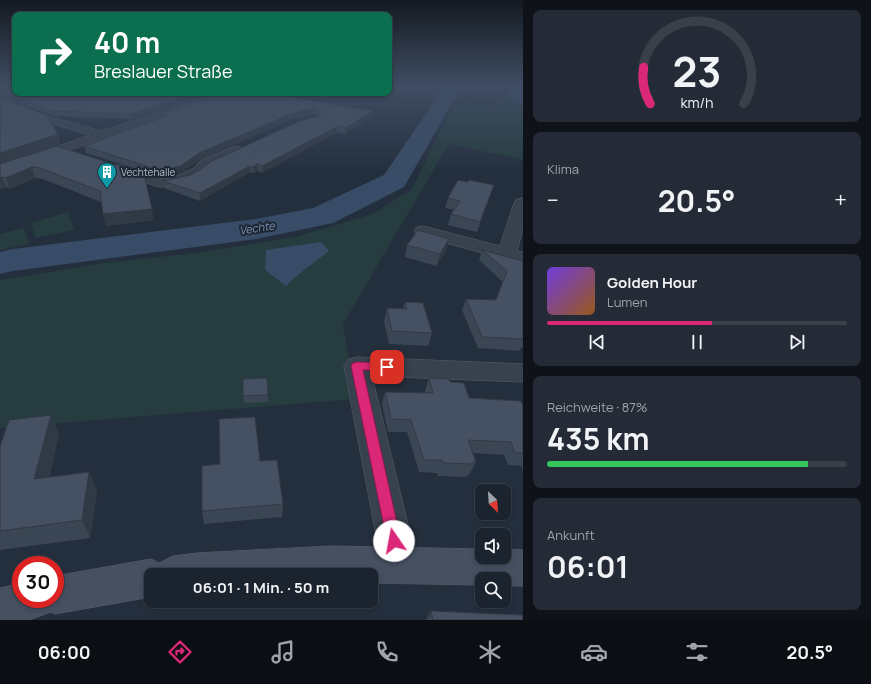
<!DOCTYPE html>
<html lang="de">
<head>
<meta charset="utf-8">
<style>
  :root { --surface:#1b232e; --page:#242b36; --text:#f1f3f6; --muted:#a0a4aa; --line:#39404a; --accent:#db2777 }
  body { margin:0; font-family:Manrope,sans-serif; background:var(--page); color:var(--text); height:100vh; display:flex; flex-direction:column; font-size:15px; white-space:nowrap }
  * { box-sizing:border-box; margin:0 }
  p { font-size:13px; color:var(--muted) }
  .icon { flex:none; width:22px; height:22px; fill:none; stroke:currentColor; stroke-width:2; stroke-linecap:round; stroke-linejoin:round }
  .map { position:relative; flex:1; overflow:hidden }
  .panel { display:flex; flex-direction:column; gap:10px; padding:10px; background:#0f1319; width:348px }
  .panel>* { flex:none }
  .hud { position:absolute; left:12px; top:12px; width:380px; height:84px; border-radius:8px; box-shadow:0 2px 6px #0003,0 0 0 1px var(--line); background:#0b6e4f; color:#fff; overflow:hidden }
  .needle { width:26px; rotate:155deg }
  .tools { position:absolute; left:475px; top:484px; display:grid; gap:8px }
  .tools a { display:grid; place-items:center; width:36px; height:36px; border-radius:8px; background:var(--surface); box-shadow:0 2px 6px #0003,0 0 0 1px var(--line); font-size:20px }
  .speed { position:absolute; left:12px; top:556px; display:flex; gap:8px; font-size:20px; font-weight:700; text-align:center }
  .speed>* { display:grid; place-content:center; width:52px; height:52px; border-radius:50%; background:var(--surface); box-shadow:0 2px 6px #0003,0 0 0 1px var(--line); line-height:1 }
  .speed .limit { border:6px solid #d22; background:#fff; color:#111 }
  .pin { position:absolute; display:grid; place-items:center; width:34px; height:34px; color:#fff; margin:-17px; border-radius:8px; box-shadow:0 2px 6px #0006 }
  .me { position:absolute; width:44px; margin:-22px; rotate:348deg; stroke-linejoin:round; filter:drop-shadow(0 0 3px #0008) }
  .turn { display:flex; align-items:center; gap:14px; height:84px; padding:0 16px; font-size:18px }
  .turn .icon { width:52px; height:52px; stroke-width:2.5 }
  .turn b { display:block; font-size:28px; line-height:34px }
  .big { font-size:30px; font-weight:700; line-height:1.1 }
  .panel .card { flex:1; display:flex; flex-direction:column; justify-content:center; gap:6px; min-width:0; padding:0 14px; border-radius:8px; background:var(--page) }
  .panel .dial { align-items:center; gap:0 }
  .dial svg { height:104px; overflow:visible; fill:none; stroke:var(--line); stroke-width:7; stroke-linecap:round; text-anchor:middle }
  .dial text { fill:var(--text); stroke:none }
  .song { display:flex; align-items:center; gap:12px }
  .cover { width:48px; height:48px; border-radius:6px; background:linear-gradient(135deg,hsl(260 70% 55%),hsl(30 70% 35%)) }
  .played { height:4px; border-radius:2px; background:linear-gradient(90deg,var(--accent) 55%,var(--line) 55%) }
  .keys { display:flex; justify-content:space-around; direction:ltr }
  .heat { display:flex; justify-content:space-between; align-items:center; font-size:22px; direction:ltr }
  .charge { height:6px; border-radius:3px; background:linear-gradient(90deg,#34c759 87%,var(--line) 0) }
  .trip { position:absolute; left:144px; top:568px; width:234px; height:40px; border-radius:8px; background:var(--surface); box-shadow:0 2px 6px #0003,0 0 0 1px var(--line); font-weight:700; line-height:40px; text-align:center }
  .menu { display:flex; height:64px; justify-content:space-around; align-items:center; background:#0b0e12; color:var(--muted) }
  .menu .icon { width:28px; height:28px }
  .menu .on { color:var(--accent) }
  .menu b { font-size:18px; color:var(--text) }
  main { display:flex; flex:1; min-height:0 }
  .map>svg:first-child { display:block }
  .green { fill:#263c3f }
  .water { fill:#394c67 }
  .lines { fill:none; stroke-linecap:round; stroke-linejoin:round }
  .stream { fill:#394c67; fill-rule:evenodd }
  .river { fill:#394c67; fill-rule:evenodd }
  .street-casing { stroke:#565f6c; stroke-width:1 }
  .secondary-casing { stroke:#565f6c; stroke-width:1 }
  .street { fill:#38414e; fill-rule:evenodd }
  .secondary { fill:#465061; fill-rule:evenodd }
  .wall { fill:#3b4654 }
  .shaded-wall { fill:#303945 }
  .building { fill:#455162; stroke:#303945 }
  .route { fill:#db2777; stroke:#8e194d }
  .labels { text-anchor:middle; stroke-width:4; stroke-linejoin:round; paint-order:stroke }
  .far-poi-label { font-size:10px; fill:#b4bcc9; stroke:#1d2633; text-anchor:start }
  .far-water-label { font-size:11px; font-style:italic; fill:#7c92b1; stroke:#1d2633 }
</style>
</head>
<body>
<main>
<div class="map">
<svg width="523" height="620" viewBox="0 0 523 620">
  <rect width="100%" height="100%" fill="#242f3e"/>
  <!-- green -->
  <path class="green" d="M 523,86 L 510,90 L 506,95 L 519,104 L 523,105 L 523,160 L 449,144 L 343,324 L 355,399 L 0,428 L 0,280 L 104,263 L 196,253 L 295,237 L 373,214 L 412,189 L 453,105 L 468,103 L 498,107 L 504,96 L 511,87 Z
    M 68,212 L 74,230 L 35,238 L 31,223 Z
    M 24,228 L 29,244 L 0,250 L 0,234 Z"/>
  <!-- water -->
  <path class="water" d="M 523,86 L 523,105 L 511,101 L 506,95 L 510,90 Z
    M 321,242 L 329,251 L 299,274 L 286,286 L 265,270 L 266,250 Z"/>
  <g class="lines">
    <!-- stream -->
    <path class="stream" d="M 10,86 L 12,86 L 0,93 L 0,91 Z"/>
    <!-- river -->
    <path class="river" d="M 445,86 L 462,86 L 404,187 L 333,223 L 256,239 L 13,271 L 0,274 L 0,252 L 13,249 L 256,219 L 313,208 L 384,175 Z"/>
    <!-- street casing -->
    <g class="street-casing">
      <path id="street" d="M 218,93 L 233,93 L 231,95 L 151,121 L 0,175 L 0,166 L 90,135 L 39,120 L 0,104 L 0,97 L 47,116 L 101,131 Z
        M 236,146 L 241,147 L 242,150 L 241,153 L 210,167 L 204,174 L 180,185 L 161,187 L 156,186 L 113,172 L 111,169 L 113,166 L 118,165 L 162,179 L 172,178 L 194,168 L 200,161 Z
        M 523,198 L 523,229 L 517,251 L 523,252 L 523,264 L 417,235 L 414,231 L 417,227 L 423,226 L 500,246 L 514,203 L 516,200 Z
        M 357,357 L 523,364 L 523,382 L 372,376 L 418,566 L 413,579 L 400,584 L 387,579 L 382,566 L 344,366 L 348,360 Z"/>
    </g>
    <!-- secondary casing -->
    <g class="secondary-casing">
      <path id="secondary" d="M 331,546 L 482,549 L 482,557 L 504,557 L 504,549 L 523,550 L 523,586 L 504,586 L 504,579 L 482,579 L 482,585 L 371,583 L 371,575 L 151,575 L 151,597 L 55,614 L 51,612 L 29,620 L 0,620 L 0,588 L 21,583 L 21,599 L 55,599 L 55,576 L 151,559 L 159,563 L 173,556 L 197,553 Z"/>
    </g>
    <!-- street -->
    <use href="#street" class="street"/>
    <!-- secondary -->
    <use href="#secondary" class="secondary"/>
  </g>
  <!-- wall -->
  <path class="wall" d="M 0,91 L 131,97 L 145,93 L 213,93 L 132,119 L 54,116 L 2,96 Z
    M 226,93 L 300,93 L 288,97 L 372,117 L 345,134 L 338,132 L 262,173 L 258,171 L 253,173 L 250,172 L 200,201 L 164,188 L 163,181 L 190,175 L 318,116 L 314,114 L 290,120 L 199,160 L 182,172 L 162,177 L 86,153 L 84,146 L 157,120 L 157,115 Z
    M 0,98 L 58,134 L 60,144 L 12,160 L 57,146 L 152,209 L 153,220 L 106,226 L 101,202 L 43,179 L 35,178 L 10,189 L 6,187 L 2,189 L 0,188 Z
    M 490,194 L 477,232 L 448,225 L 451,214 L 454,210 L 445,208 L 448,198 Z
    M 407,245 L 446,251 L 436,266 L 405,257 Z
    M 482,250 L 523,261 L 523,348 L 521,348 L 520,351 L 478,348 L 462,310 L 466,299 L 496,300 L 503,282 L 479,260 Z
    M 405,302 L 432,333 L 428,346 L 389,344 L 384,321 L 387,308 L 403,309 Z
    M 429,378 L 450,382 L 469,398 L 523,406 L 523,472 L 521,466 L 508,465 L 504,455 L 473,453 L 476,462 L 469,475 L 467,475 L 466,477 L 438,476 L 437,473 L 419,472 L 407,432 L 388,432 L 382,404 L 385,392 L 425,393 L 425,391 Z
    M 268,395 L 268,402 L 244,403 L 243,396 Z
    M 51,415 L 59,434 L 49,477 L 89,472 L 97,491 L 90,538 L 0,550 L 0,446 Z
    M 260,461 L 283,504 L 282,517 L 204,524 L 202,511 Z
    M 431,611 L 523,620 L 426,620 Z"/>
  <!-- shaded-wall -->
  <path class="shaded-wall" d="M 196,93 L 213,93 L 132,119 L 131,114 Z
    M 283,93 L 299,93 L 283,99 Z
    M 314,108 L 314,114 L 290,120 L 199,160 L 182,172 L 162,177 L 161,171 L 199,153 L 291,114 Z
    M 373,111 L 372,117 L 345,134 L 346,128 Z
    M 338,126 L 338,132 L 262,173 L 262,166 Z
    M 58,134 L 60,144 L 0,164 L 0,153 Z
    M 257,164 L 258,171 L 253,173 L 253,167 Z
    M 250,166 L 250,172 L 200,201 L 200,193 Z
    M 32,167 L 35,178 L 10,189 L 6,178 Z
    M 2,177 L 6,187 L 2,189 L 0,184 L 0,178 Z
    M 152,209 L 153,220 L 106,226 L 103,214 Z
    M 449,239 L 446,251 L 436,266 L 440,254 Z
    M 51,415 L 59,434 L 44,497 L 34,479 Z
    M 89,472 L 97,491 L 90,538 L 82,520 Z"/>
  <!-- building -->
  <path class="building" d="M 12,86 L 15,86 L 15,93 L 106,93 L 131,97 L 145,93 L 196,93 L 131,114 L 53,111 L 0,91 Z
    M 226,93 L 284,93 L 283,93 L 284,96 L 373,111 L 346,128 L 338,126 L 262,166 L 257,164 L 253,167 L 250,166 L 200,193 L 163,181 L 190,175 L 201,169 L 210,162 L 300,121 L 319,116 L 322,112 L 314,108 L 291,114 L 199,153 L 181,166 L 161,171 L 84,146 L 169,115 L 157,115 Z
    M 0,98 L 46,115 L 58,134 L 0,153 Z
    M 57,146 L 144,174 L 152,209 L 103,214 L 100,191 L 40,168 L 32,167 L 6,178 L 2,177 L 0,178 L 0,164 Z
    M 458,180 L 468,182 L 469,180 L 494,185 L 480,222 L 451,214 L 460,201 L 448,198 Z
    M 418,230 L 449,239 L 440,254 L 407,245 Z
    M 482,250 L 523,261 L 523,339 L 482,337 L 466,299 L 496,300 L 507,271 Z
    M 405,302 L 423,303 L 432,333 L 392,331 L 387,308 L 407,309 Z
    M 267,378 L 268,395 L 243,396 L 243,379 Z
    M 429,378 L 449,379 L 450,382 L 464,383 L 469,398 L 521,401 L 523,406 L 523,453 L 515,453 L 511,442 L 468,440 L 476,462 L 472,462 L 472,464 L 443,463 L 442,460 L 424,460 L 411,420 L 391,419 L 385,392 L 433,393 Z
    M 51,415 L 34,479 L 89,472 L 82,520 L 0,531 L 0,446 L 9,420 Z
    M 255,417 L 260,461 L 277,460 L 283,504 L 202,511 L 202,466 L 220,464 L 219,419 Z
    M 431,611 L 523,615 L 523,620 L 433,620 Z"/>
  <!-- sky -->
  <linearGradient id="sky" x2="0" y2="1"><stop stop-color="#141a22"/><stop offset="0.5" stop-color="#3f4d63"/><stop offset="1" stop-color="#3f4d63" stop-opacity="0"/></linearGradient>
  <rect width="523" height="172" fill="url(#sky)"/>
  <!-- route -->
  <path class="route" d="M 357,362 L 387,363 L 391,364 L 392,367 L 391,370 L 387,371 L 363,370 L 401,541 L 399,546 L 394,549 L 389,546 L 387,541 L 351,366 L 353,363 Z"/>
  <!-- icons -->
  <defs>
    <g id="building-pin" transform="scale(1)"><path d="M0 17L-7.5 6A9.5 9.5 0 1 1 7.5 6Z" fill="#0f9aa8" stroke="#1d2633"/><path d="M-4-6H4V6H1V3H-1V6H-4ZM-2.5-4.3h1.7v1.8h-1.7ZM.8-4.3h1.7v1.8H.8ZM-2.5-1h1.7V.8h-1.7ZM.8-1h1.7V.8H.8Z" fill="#fff"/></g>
  </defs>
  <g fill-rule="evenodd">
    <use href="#building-pin" x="107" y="172"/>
  </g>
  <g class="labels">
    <!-- far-poi labels -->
    <g class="far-poi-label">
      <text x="121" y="176">Vechtehalle</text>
    </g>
    <!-- far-water labels -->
    <g class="far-water-label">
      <text transform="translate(257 228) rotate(-9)" y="4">Vechte</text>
    </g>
  </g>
</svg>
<div class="tools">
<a><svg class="needle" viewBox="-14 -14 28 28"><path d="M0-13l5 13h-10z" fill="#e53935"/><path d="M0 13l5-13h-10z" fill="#a0a4aa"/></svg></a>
<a><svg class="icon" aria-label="sound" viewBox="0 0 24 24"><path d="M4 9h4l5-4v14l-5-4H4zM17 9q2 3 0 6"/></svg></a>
<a><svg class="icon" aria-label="search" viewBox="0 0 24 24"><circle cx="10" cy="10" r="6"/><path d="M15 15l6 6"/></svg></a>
</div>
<div class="speed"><div class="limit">30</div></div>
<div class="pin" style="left:387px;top:367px;background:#d93025"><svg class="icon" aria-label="arrive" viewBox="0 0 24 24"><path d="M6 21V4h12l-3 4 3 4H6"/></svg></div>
<svg class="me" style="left:394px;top:541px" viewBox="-20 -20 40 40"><circle r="19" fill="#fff"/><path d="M0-13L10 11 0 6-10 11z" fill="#db2777"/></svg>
<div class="trip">06:01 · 1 Min. · 50 m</div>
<div class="hud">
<div class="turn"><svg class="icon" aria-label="right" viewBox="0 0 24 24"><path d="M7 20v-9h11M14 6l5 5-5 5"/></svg><div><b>40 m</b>Breslauer Straße</div></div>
</div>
</div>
<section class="panel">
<div class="card dial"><svg viewBox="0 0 100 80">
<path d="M14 69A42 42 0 1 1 86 69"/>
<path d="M14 69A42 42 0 0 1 9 41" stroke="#db2777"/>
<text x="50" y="56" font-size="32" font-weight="700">23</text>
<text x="50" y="72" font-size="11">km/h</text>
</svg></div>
<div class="card"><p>Klima</p>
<div class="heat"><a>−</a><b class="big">20.5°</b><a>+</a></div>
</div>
<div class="card">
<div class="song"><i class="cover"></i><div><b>Golden Hour</b><p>Lumen</p></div></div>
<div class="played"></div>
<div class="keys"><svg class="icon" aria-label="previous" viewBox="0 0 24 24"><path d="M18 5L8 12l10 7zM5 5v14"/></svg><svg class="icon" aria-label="pause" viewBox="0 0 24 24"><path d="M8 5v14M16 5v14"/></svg><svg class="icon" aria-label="next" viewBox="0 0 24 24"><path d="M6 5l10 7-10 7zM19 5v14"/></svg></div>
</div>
<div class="card"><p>Reichweite · 87%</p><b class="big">435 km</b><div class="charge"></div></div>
<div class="card"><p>Ankunft</p><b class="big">06:01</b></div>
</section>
</main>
<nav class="menu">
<b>06:00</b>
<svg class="icon on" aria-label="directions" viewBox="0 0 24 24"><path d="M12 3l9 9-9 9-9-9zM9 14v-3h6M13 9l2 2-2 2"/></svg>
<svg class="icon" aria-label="music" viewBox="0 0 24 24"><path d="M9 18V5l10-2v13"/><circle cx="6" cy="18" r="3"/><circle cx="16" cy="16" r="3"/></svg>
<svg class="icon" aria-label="phone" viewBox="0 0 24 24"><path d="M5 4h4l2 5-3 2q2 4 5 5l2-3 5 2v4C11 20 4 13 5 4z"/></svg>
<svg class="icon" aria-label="climate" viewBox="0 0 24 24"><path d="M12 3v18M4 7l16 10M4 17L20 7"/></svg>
<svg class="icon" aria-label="car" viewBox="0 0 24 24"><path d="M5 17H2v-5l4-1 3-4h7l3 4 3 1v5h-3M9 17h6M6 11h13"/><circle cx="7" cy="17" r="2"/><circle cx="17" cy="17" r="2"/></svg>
<svg class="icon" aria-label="filters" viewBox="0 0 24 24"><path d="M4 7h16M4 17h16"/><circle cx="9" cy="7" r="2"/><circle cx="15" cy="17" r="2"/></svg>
<b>20.5°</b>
</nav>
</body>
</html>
